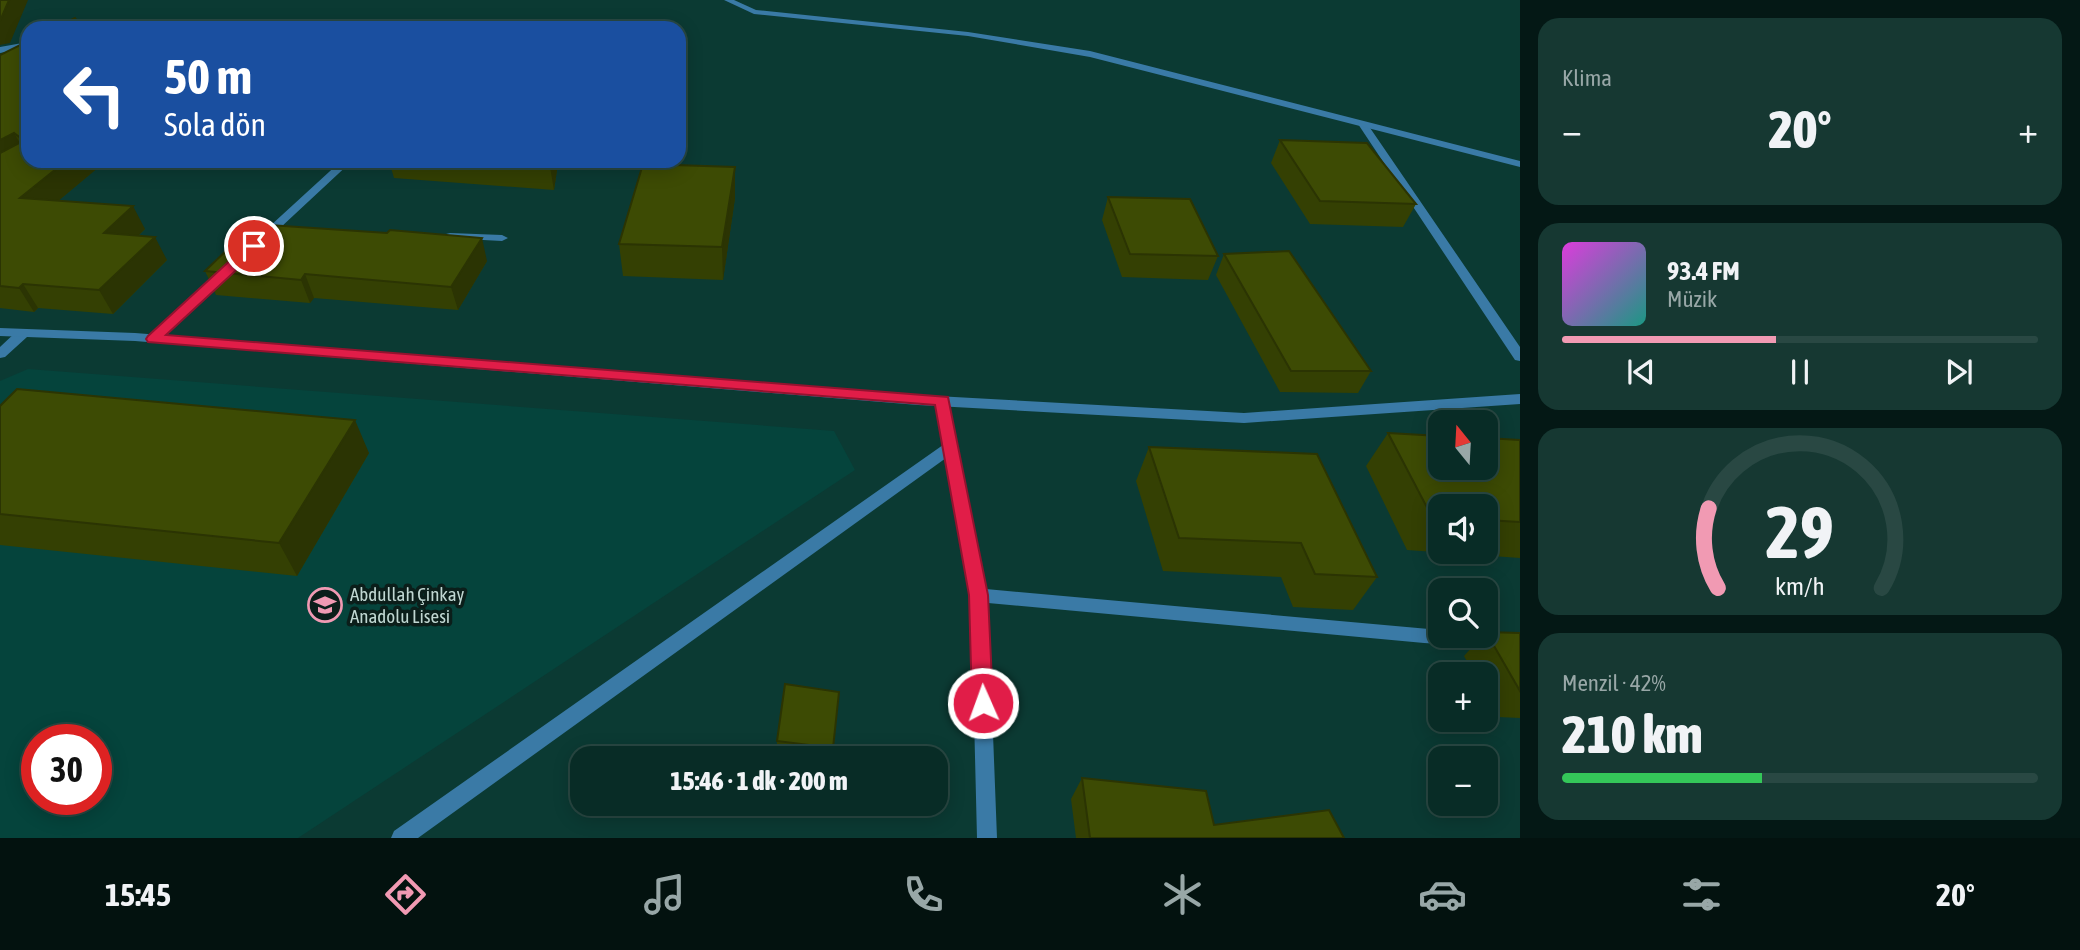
<!DOCTYPE html>
<html lang="tr">
<head>
<meta charset="utf-8">
<style>
  :root { --surface:#082c26; --page:#163832; --text:#f1f3f6; --muted:#98a7a7; --line:#294843; --accent:#f19ab3 }
  body { margin:0; font-family:"Asap Condensed",sans-serif; background:var(--page); color:var(--text); height:100vh; display:flex; flex-direction:column; font-size:26px; white-space:nowrap }
  * { box-sizing:border-box; margin:0 }
  p { font-size:23px; color:var(--muted) }
  .icon { flex:none; width:38px; height:38px; fill:none; stroke:currentColor; stroke-width:2; stroke-linecap:round; stroke-linejoin:round }
  .map { position:relative; flex:1; overflow:hidden }
  .sheet { display:flex; flex-direction:column; gap:18px; padding:18px; background:#041815; width:560px }
  .sheet>* { flex:none }
  .banner { position:absolute; left:21px; top:21px; width:665px; height:147px; border-radius:21px; box-shadow:0 4px 18px #0003,0 0 0 2px var(--line); background:#1a4fa0; color:#fff; overflow:hidden }
  .needle { width:46px; rotate:342deg }
  .fabs { position:absolute; left:1428px; top:410px; display:grid; gap:14px }
  .fabs a { display:grid; place-items:center; width:70px; height:70px; border-radius:14px; background:var(--surface); box-shadow:0 4px 18px #0003,0 0 0 2px var(--line); font-size:35px }
  .speed { position:absolute; left:21px; top:724px; display:flex; gap:14px; font-size:35px; font-weight:700; text-align:center }
  .speed>* { display:grid; place-content:center; width:91px; height:91px; border-radius:50%; background:var(--surface); box-shadow:0 4px 18px #0003,0 0 0 2px var(--line); line-height:1 }
  .speed .limit { border:10px solid #d22; background:#fff; color:#111 }
  .pin { position:absolute; display:grid; place-items:center; width:60px; height:60px; color:#fff; margin:-30px; border:4px solid #fff; border-radius:50%; box-shadow:0 2px 7px #0007 }
  .me { position:absolute; width:77px; margin:-38px; rotate:358deg; stroke-linejoin:round; filter:drop-shadow(0 0 5px #0008) }
  .turn { display:flex; align-items:center; gap:24px; height:147px; padding:0 28px; font-size:32px }
  .turn .icon { width:91px; height:91px; stroke-width:2.5 }
  .turn b { display:block; font-size:49px; line-height:60px }
  .big { font-size:52px; font-weight:800; line-height:1.1 }
  .sheet .tile { flex:1; display:flex; flex-direction:column; justify-content:center; gap:10px; min-width:0; padding:0 24px; border-radius:21px; background:var(--page) }
  .sheet .dial { align-items:center; gap:0 }
  .dial svg { height:182px; overflow:visible; fill:none; stroke:var(--line); stroke-width:7; stroke-linecap:round; text-anchor:middle }
  .dial text { fill:var(--text); stroke:none }
  .song { display:flex; align-items:center; gap:21px }
  .cover { width:84px; height:84px; border-radius:10px; background:linear-gradient(135deg,hsl(300 70% 55%),hsl(170 70% 35%)) }
  .played { height:7px; border-radius:4px; background:linear-gradient(90deg,var(--accent) 45%,var(--line) 45%) }
  .keys { display:flex; justify-content:space-around; direction:ltr }
  .heat { display:flex; justify-content:space-between; align-items:center; font-size:38px; direction:ltr }
  .charge { height:10px; border-radius:5px; background:linear-gradient(90deg,#34c759 42%,var(--line) 0) }
  .trip { position:absolute; left:570px; top:746px; width:378px; height:70px; border-radius:21px; background:var(--surface); box-shadow:0 4px 18px #0003,0 0 0 2px var(--line); font-weight:800; line-height:70px; text-align:center }
  .dock { display:flex; height:112px; justify-content:space-around; align-items:center; background:#03120f; color:var(--muted) }
  .dock .icon { width:49px; height:49px }
  .dock .selected { color:var(--accent) }
  .dock b { font-size:32px; color:var(--text) }
  main { display:flex; flex:1; min-height:0 }
  .map>svg:first-child { display:block }
  .built { fill:#05443c; fill-rule:evenodd }
  .lines { fill:none; stroke-linecap:round; stroke-linejoin:round }
  .service { fill:#3a7aa6; fill-rule:evenodd }
  .minor { fill:#3a7aa6; fill-rule:evenodd }
  .tertiary { fill:#3a7aa6; fill-rule:evenodd }
  .wall { fill:#344003; fill-rule:evenodd }
  .shaded-wall { fill:#2b3403 }
  .building { fill:#3d4b04; stroke:#2b3403; stroke-width:2 }
  .route { fill:#e11d48; stroke:#92132f; stroke-width:2 }
  .labels { text-anchor:middle; stroke-width:7; stroke-linejoin:round; paint-order:stroke }
  .poi-label { font-size:19px; fill:#c0d7d2; stroke:#0b1e1a; text-anchor:start }
</style>
</head>
<body>
<main>
<div class="map">
<svg width="1520" height="838" viewBox="0 0 1520 838">
  <rect width="100%" height="100%" fill="#0b3a33"/>
  <!-- built -->
  <path class="built" d="M 28,369 L 834,431 L 855,470 L 298,838 L 0,838 L 0,381 ZM 37,740 L 96,740 L 96,800 L 37,800 Z"/>
  <g class="lines">
    <!-- service -->
    <path class="service" d="M 341,161 L 352,161 L 266,241 L 258,241 L 258,237 Z
      M 450,233 L 502,235 L 508,238 L 502,241 L 446,238 L 446,234 Z
      M 224,270 L 230,274 L 228,277 L 158,342 L 148,342 L 147,339 L 148,336 L 220,271 Z"/>
    <!-- minor -->
    <path class="minor" d="M 28,42 L 28,48 L 0,53 L 0,47 Z
      M 1360,122 L 1366,122 L 1520,347 L 1520,361 L 1515,360 L 1358,124 Z
      M 22,330 L 28,334 L 27,337 L 5,357 L 0,358 L 0,347 L 17,331 Z
      M 942,396 L 949,401 L 986,589 L 1440,630 L 1440,635 L 1486,635 L 1486,632 L 1520,635 L 1520,649 L 1424,643 L 988,603 L 997,838 L 977,838 L 971,595 L 946,458 L 418,838 L 391,838 L 394,831 L 943,445 L 935,401 Z"/>
    <!-- tertiary -->
    <path class="tertiary" d="M 724,0 L 734,0 L 756,10 L 968,32 L 1090,51 L 1520,161 L 1520,167 L 1090,57 L 968,36 L 754,14 Z
      M 0,328 L 135,333 L 918,395 L 1244,413 L 1520,394 L 1520,404 L 1244,423 L 918,405 L 135,341 L 0,336 Z"/>
  </g>
  <!-- wall -->
  <path class="wall" d="M 0,55 L 28,161 L 106,161 L 58,201 L 145,229 L 139,235 L 167,260 L 113,314 L 38,308 L 34,312 L 0,308 Z
    M 1280,140 L 1416,204 L 1403,227 L 1310,224 L 1271,163 Z
    M 389,161 L 555,161 L 557,170 L 554,190 L 394,178 Z
    M 735,167 L 735,198 L 723,280 L 623,276 L 619,244 Z
    M 1108,197 L 1218,256 L 1208,280 L 1122,277 L 1102,220 Z
    M 1224,254 L 1371,371 L 1358,393 L 1280,392 L 1216,275 Z
    M 487,261 L 458,310 L 314,298 L 310,303 L 216,295 L 205,271 Z
    M 0,406 L 369,453 L 297,576 L 0,545 Z
    M 1388,433 L 1520,440 L 1520,558 L 1407,550 L 1366,466 ZM 1440,506 L 1486,506 L 1486,551 L 1440,551 Z
    M 1149,447 L 1377,577 L 1353,610 L 1293,607 L 1281,577 L 1163,571 L 1136,481 Z
    M 1486,632 L 1520,633 L 1520,718 L 1498,717 L 1486,695 L 1486,674 L 1474,674 L 1464,656 L 1483,635 L 1486,635 Z
    M 839,692 L 832,758 L 814,758 L 777,753 L 777,741 Z
    M 1082,778 L 1214,825 L 1344,838 L 1076,838 L 1071,799 Z"/>
  <!-- shaded-wall -->
  <path class="shaded-wall" d="M 9,0 L 28,0 L 10,43 L 0,45 L 0,21 Z
    M 14,133 L 27,155 L 0,170 L 0,140 Z
    M 66,161 L 106,161 L 34,221 L 20,198 Z
    M 551,161 L 555,161 L 557,170 L 554,190 L 550,167 Z
    M 735,167 L 735,198 L 723,280 L 722,247 Z
    M 133,206 L 145,229 L 117,256 L 104,233 Z
    M 155,237 L 167,260 L 113,314 L 99,290 Z
    M 482,238 L 487,261 L 458,310 L 451,287 Z
    M 305,274 L 314,298 L 310,303 L 301,280 Z
    M 23,284 L 38,308 L 34,312 L 19,288 Z
    M 355,420 L 369,453 L 297,576 L 279,543 Z"/>
  <!-- building -->
  <path class="building" d="M 0,0 L 9,0 L 0,21 Z
    M 75,18 L 83,28 L 55,28 Z
    M 28,41 L 28,161 L 66,161 L 20,198 L 133,206 L 104,233 L 155,237 L 99,290 L 23,284 L 19,288 L 0,286 L 0,153 L 21,142 L 22,139 L 14,133 L 0,140 L 0,55 Z
    M 1280,140 L 1367,143 L 1416,204 L 1320,201 Z
    M 460,161 L 551,161 L 550,167 Z
    M 643,164 L 735,167 L 722,247 L 619,244 Z
    M 1108,197 L 1190,199 L 1218,256 L 1130,254 Z
    M 254,224 L 387,233 L 390,230 L 482,238 L 451,287 L 305,274 L 301,280 L 205,271 Z
    M 1289,251 L 1371,371 L 1291,371 L 1224,254 Z
    M 17,389 L 355,420 L 279,543 L 0,514 L 0,406 Z
    M 1388,433 L 1440,436 L 1440,467 L 1486,467 L 1486,438 L 1520,440 L 1520,522 L 1486,520 L 1486,506 L 1440,506 L 1440,517 L 1432,517 Z
    M 1149,447 L 1317,454 L 1377,577 L 1315,574 L 1301,543 L 1179,538 Z
    M 1486,632 L 1520,633 L 1520,691 Z
    M 785,684 L 839,692 L 833,748 L 777,741 Z
    M 1082,778 L 1206,791 L 1214,825 L 1329,810 L 1344,838 L 1090,838 Z"/>
  <!-- route -->
  <path class="route" d="M 254,242 L 260,246 L 259,249 L 166,335 L 948,397 L 988,595 L 993,703 L 990,710 L 983,713 L 975,710 L 972,703 L 969,595 L 935,405 L 148,342 L 146,339 L 148,336 L 249,243 Z"/>
  <!-- icons -->
  <defs>
    <g id="school-ring" transform="scale(1.75)"><circle r="9.5" fill="#0b1e1a" stroke="#f19ab3" stroke-width="1.5"/><path d="M0-5L7-2L0 1L-7-2ZM-4 1L0 2.5L4 1V4Q0 6-4 4Z" fill="#f19ab3"/></g>
  </defs>
  <g fill-rule="evenodd">
    <use href="#school-ring" x="325" y="605"/>
  </g>
  <g class="labels">
    <!-- poi labels -->
    <g class="poi-label">
      <text x="350" y="601">Abdullah Çinkay<tspan x="350" dy="22">Anadolu Lisesi</tspan></text>
    </g>
  </g>
</svg>
<div class="fabs">
<a><svg class="needle" viewBox="-14 -14 28 28"><path d="M0-13l5 13h-10z" fill="#e53935"/><path d="M0 13l5-13h-10z" fill="#98a7a7"/></svg></a>
<a><svg class="icon" aria-label="sound" viewBox="0 0 24 24"><path d="M4 9h4l5-4v14l-5-4H4zM17 9q2 3 0 6"/></svg></a>
<a><svg class="icon" aria-label="search" viewBox="0 0 24 24"><circle cx="10" cy="10" r="6"/><path d="M15 15l6 6"/></svg></a>
<a>+</a>
<a>−</a>
</div>
<div class="speed"><div class="limit">30</div></div>
<div class="pin" style="left:254px;top:246px;background:#d93025"><svg class="icon" aria-label="arrive" viewBox="0 0 24 24"><path d="M6 21V4h12l-3 4 3 4H6"/></svg></div>
<svg class="me" style="left:983px;top:703px" viewBox="-20 -20 40 40"><circle r="17" fill="#e11d48" stroke="#fff" stroke-width="3"/><path d="M0-11L8 9 0 5-8 9z" fill="#fff"/></svg>
<div class="trip">15:46 · 1 dk · 200 m</div>
<div class="banner">
<div class="turn"><svg class="icon" aria-label="left" viewBox="0 0 24 24"><path d="M17 20v-9H6M10 6l-5 5 5 5"/></svg><div><b>50 m</b>Sola dön</div></div>
</div>
</div>
<section class="sheet">
<div class="tile"><p>Klima</p>
<div class="heat"><a>−</a><b class="big">20°</b><a>+</a></div>
</div>
<div class="tile">
<div class="song"><i class="cover"></i><div><b>93.4 FM</b><p>Müzik</p></div></div>
<div class="played"></div>
<div class="keys"><svg class="icon" aria-label="previous" viewBox="0 0 24 24"><path d="M18 5L8 12l10 7zM5 5v14"/></svg><svg class="icon" aria-label="pause" viewBox="0 0 24 24"><path d="M8 5v14M16 5v14"/></svg><svg class="icon" aria-label="next" viewBox="0 0 24 24"><path d="M6 5l10 7-10 7zM19 5v14"/></svg></div>
</div>
<div class="tile dial"><svg viewBox="0 0 100 80">
<path d="M14 69A42 42 0 1 1 86 69"/>
<path d="M14 69A42 42 0 0 1 10 34" stroke="#f19ab3"/>
<text x="50" y="56" font-size="32" font-weight="700">29</text>
<text x="50" y="72" font-size="11">km/h</text>
</svg></div>
<div class="tile"><p>Menzil · 42%</p><b class="big">210 km</b><div class="charge"></div></div>
</section>
</main>
<nav class="dock">
<b>15:45</b>
<svg class="icon selected" aria-label="directions" viewBox="0 0 24 24"><path d="M12 3l9 9-9 9-9-9zM9 14v-3h6M13 9l2 2-2 2"/></svg>
<svg class="icon" aria-label="music" viewBox="0 0 24 24"><path d="M9 18V5l10-2v13"/><circle cx="6" cy="18" r="3"/><circle cx="16" cy="16" r="3"/></svg>
<svg class="icon" aria-label="phone" viewBox="0 0 24 24"><path d="M5 4h4l2 5-3 2q2 4 5 5l2-3 5 2v4C11 20 4 13 5 4z"/></svg>
<svg class="icon" aria-label="climate" viewBox="0 0 24 24"><path d="M12 3v18M4 7l16 10M4 17L20 7"/></svg>
<svg class="icon" aria-label="car" viewBox="0 0 24 24"><path d="M5 17H2v-5l4-1 3-4h7l3 4 3 1v5h-3M9 17h6M6 11h13"/><circle cx="7" cy="17" r="2"/><circle cx="17" cy="17" r="2"/></svg>
<svg class="icon" aria-label="filters" viewBox="0 0 24 24"><path d="M4 7h16M4 17h16"/><circle cx="9" cy="7" r="2"/><circle cx="15" cy="17" r="2"/></svg>
<b>20°</b>
</nav>
</body>
</html>
